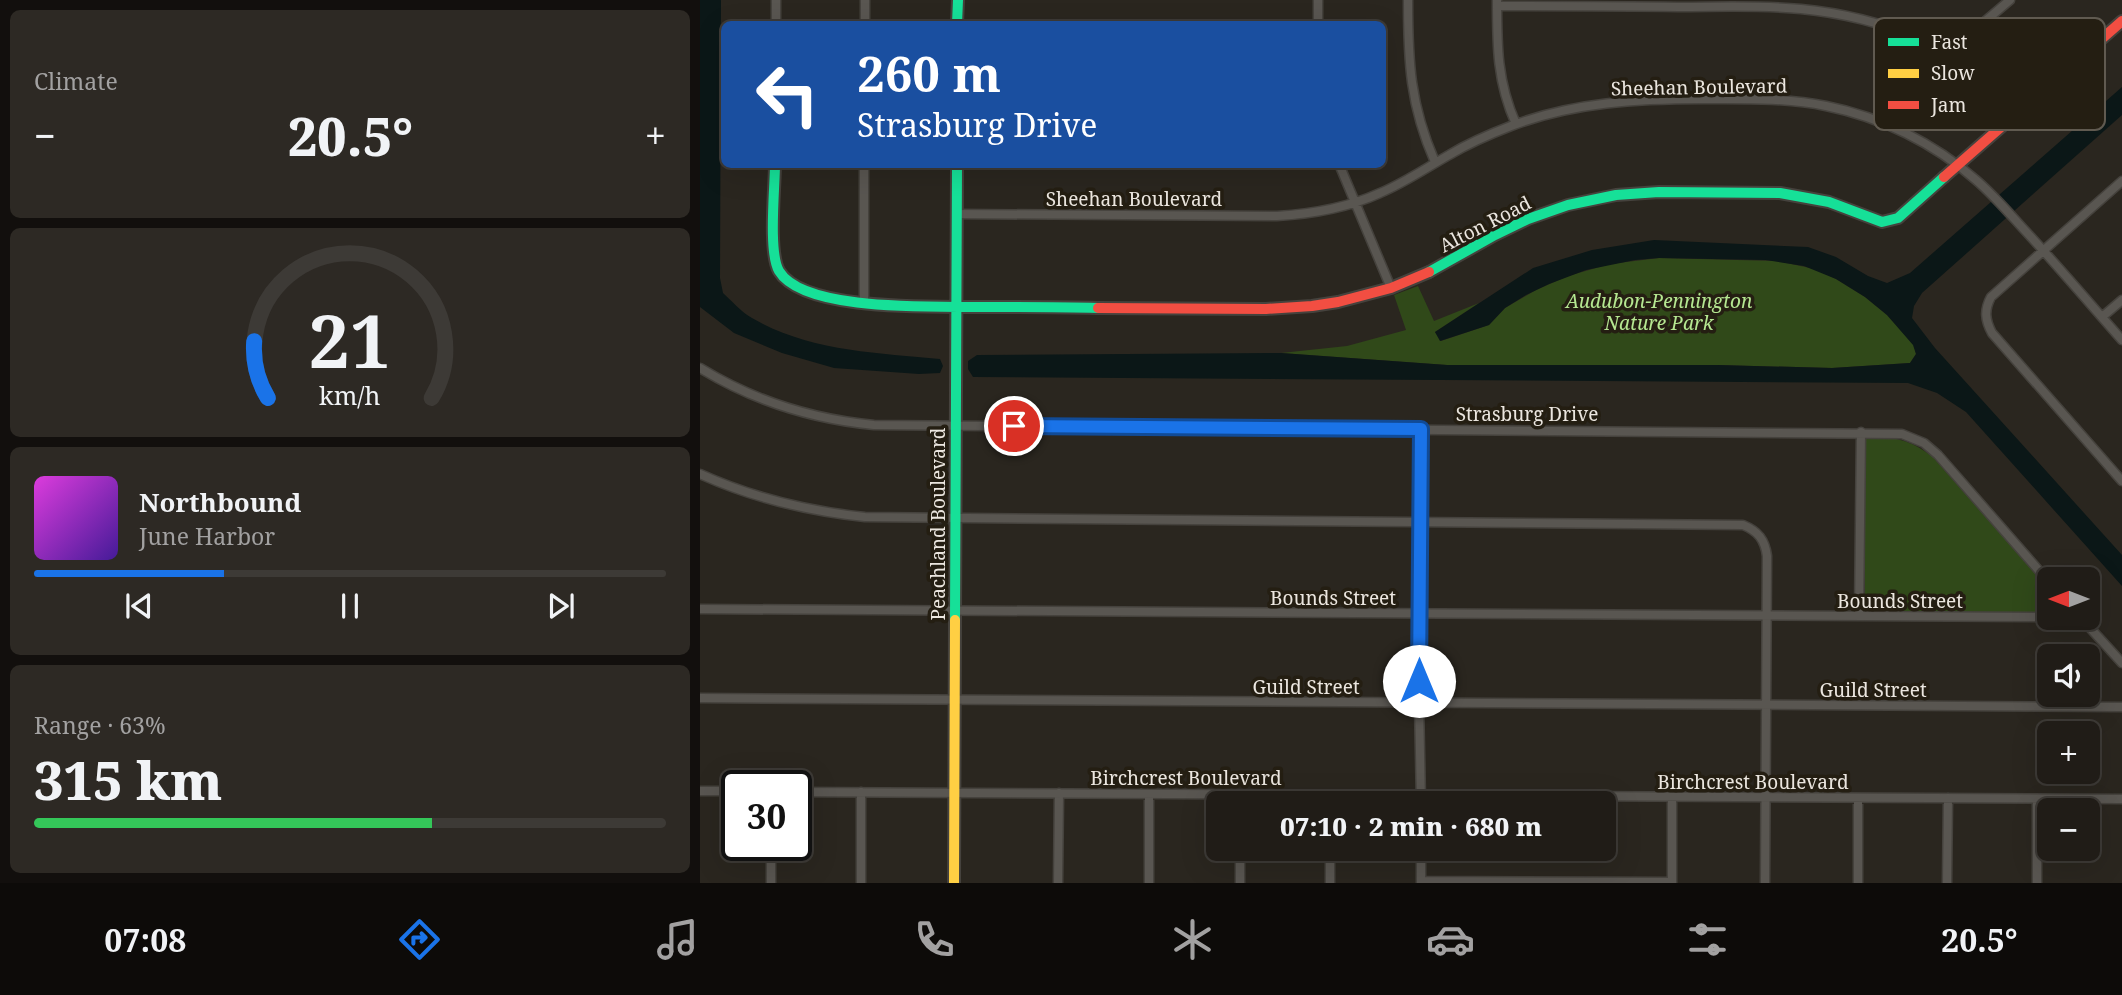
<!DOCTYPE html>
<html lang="en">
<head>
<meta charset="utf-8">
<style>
  :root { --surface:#201c17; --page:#2d2924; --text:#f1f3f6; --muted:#a2a1a1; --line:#3d3a36; --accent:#1a73e8 }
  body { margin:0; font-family:"Noto Serif",serif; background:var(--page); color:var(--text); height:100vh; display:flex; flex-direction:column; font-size:26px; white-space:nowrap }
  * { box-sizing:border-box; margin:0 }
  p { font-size:23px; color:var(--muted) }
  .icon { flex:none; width:38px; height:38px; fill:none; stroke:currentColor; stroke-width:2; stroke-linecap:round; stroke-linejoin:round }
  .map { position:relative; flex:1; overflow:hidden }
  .side { display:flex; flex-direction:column; gap:10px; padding:10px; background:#120f0d; width:700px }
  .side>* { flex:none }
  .banner { position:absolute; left:21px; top:21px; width:665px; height:147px; border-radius:10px; box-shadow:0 7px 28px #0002,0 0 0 2px var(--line); background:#1a4fa0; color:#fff; overflow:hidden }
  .needle { width:46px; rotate:270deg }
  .tools { position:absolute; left:1337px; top:567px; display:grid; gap:14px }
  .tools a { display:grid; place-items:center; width:63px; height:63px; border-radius:10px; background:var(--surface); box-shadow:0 7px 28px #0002,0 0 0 2px var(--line); font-size:35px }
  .speed { position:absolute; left:21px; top:770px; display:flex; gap:14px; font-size:35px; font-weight:700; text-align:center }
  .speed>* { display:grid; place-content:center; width:91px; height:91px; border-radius:50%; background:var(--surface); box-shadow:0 7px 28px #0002,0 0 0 2px var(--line); line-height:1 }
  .speed .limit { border:4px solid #111; border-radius:10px; background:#fff; color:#111 }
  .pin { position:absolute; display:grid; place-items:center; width:60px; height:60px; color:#fff; margin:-30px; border:4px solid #fff; border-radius:50%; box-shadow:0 2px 7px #0007 }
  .me { position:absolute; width:77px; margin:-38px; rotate:0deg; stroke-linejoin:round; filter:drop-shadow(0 0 5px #0008) }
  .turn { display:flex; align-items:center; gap:24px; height:147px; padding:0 21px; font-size:32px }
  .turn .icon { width:91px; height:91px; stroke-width:2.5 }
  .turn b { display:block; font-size:49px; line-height:60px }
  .big { font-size:52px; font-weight:800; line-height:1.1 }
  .side .card { flex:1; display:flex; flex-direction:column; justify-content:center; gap:10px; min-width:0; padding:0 24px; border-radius:10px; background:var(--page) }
  .side .dial { align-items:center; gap:0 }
  .dial svg { height:182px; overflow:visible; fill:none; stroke:var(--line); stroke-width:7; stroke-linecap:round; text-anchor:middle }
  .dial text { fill:var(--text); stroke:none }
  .song { display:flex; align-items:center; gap:21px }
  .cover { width:84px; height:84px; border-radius:10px; background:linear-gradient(135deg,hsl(300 70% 55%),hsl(260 70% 35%)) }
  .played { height:7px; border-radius:4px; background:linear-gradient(90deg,var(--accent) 30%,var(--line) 30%) }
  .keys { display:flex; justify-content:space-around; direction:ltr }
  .heat { display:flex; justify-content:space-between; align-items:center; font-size:38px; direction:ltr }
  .charge { height:10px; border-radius:5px; background:linear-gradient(90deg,#34c759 63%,var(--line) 0) }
  .trip { position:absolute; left:506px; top:791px; width:410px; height:70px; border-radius:10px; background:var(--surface); box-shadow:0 7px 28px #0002,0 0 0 2px var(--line); font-weight:800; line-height:70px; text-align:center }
  .dock { display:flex; height:112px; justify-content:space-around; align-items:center; background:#0d0b09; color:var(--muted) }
  .dock .icon { width:49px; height:49px }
  .dock .active { color:var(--accent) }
  .dock b { font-size:32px; color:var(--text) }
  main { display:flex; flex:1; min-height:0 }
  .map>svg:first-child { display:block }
  .green { fill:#304919 }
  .water { fill:#0b1717 }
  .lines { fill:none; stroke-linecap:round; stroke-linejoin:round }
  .street-casing { stroke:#45423d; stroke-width:11 }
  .fast-casing { stroke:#45423d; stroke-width:14 }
  .slow-casing { stroke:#45423d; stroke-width:14 }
  .jam-casing { stroke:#45423d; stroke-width:14 }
  .street { stroke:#595651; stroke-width:8 }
  .fast { stroke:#16e098; stroke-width:10 }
  .slow { stroke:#ffcf43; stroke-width:10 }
  .jam { stroke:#f24e42; stroke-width:10 }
  .route-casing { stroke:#114b97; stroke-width:18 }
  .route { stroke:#1a73e8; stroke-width:12 }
  .labels { text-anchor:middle; stroke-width:7; stroke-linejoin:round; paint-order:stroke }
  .street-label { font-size:19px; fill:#ebe6df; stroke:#241e12 }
  .park-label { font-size:19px; font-style:italic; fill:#b5e791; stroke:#241e12 }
  .key { fill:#241e12; stroke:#605a50; stroke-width:2 }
  .key-label { font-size:19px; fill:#ebe6df }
</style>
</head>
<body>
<main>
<section class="side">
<div class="card"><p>Climate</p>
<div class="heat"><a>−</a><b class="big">20.5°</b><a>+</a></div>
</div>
<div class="card dial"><svg viewBox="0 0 100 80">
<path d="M14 69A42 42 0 1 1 86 69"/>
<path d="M14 69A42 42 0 0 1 8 44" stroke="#1a73e8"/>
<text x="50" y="56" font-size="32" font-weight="700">21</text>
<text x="50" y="72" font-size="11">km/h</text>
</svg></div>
<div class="card">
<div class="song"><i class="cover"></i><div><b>Northbound</b><p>June Harbor</p></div></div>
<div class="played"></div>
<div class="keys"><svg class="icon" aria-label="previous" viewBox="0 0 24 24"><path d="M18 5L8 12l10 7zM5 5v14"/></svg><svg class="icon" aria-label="pause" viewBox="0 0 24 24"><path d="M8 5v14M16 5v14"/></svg><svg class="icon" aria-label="next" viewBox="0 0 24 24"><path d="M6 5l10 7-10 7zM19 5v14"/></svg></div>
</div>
<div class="card"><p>Range · 63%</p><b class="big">315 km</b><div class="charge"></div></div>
</section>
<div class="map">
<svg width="1422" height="883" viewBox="0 0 1422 883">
  <rect width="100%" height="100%" fill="#2a261f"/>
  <!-- green -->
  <path class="green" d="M 959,258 L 1077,261 L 1115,269 L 1136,279 L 1165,297 L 1187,315 L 1214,345 L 1216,354 L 1210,363 L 1132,368 L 1018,365 L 747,365 L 581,353 L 647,346 L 706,330 L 694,295 L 718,286 L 734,321 L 779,303 L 735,332 L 741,341 L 789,325 L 805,308 L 836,290 L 868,276 L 910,264 Z
    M 1165,436 C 1195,437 1209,439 1233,457 L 1349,589 L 1349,613 L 1165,613 Z"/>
  <!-- water -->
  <path class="water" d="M 0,0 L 21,0 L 20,278 L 23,293 C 32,301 41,312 52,318 C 108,351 177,353 240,359 L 243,366 L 240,373 L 219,374 L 134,368 L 82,353 L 34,333 L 0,307 Z
    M 1422,87 L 1422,115 L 1222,293 L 1214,306 L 1212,318 L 1235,348 L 1422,555 L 1422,586 L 1266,412 L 1237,393 L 1208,383 L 273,377 L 268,369 L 268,361 L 277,355 L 581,353 L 747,365 L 1018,365 L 1132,368 L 1210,363 L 1216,354 L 1213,345 L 1187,315 L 1165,297 L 1136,279 L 1104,266 L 1066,260 L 959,258 L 935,260 L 886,270 L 849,284 L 826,295 L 805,308 L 789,325 L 740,341 L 735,332 L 833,268 L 892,250 L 954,240 L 1108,247 L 1136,257 L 1168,276 L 1187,283 L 1210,273 Z"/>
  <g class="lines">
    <!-- street casing -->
    <g class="street-casing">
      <path id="street" d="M 708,0 C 708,62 710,105 735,162
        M 797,0 C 797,46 797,82 816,124
        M 797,6 C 858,6 918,6 978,7 C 1019,7 1060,5 1101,9 C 1186,17 1262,51 1329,103
        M 76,24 L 76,0
        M 165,24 L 165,0
        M 618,24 L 618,0
        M 1250,51 L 1310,0
        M 639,164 L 691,288
        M 1422,181 L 1291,297 C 1284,310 1285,320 1292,333 L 1422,481
        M 257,214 L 577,216 C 612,214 647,208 680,193 C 704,183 726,168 749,155 C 769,143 790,134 811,126 C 874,102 938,99 1004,99 C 1045,99 1086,98 1126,106 C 1181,117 1234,143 1276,180 C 1296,197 1313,218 1331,237 C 1362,271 1392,306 1422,340
        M 164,304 L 164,164
        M 1402,317 L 1422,300
        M 0,368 C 54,401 111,419 174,425 L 1202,434 L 1224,443 L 1238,455 L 1349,582
        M 721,429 L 719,703 L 721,803
        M 0,474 C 53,498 107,511 165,517 L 1043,525 C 1058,531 1065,540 1067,556 L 1065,883
        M 0,609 L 1349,617
        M 1159,616 L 1161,432
        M 1381,618 L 1422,663
        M 0,698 L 1422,707
        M 0,791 L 37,791
        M 96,792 L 1422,799
        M 721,881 L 972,882
        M 71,883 L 71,845
        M 161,883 L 161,792
        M 358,883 L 359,793
        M 449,883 L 449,794
        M 540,883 L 540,849
        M 630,883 L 630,849
        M 721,883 L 721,849
        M 972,883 L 972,797
        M 1158,883 L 1158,798
        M 1247,883 L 1248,798
        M 1337,883 L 1337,799"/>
    </g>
    <!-- fast casing -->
    <g class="fast-casing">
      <path id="fast" d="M 257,24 L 258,0
        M 75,164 C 75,187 68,252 79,271 C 104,313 241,306 285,307 C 323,307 360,307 398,308
        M 729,272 L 795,235 L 828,219 L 868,205 L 916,195 L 959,192 L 1080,193 L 1129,202 L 1182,222 L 1198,218 L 1244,177
        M 255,620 L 257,164"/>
    </g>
    <!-- slow casing -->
    <g class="slow-casing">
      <path id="slow" d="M 254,883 L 255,620"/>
    </g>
    <!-- jam casing -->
    <g class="jam-casing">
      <path id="jam" d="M 1244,177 L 1422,21
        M 398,308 L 566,309 L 612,306 L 638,302 L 691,288 L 729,272"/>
    </g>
    <!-- street -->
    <use href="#street" class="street"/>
    <!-- fast -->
    <use href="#fast" class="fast"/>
    <!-- slow -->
    <use href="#slow" class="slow"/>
    <!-- jam -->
    <use href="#jam" class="jam"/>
  </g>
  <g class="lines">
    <!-- route casing -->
    <g class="route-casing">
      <path id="route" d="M 314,426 L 721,429 L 719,681"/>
    </g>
    <!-- route -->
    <use href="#route" class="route"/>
  </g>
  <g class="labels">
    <!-- street labels -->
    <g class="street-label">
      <text transform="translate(999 87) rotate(-1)" y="7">Sheehan Boulevard</text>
      <text x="434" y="206">Sheehan Boulevard</text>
      <text transform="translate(785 224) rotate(-27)" y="7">Alton Road</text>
      <text x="827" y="421">Strasburg Drive</text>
      <text transform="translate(238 524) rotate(-90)" y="7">Peachland Boulevard</text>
      <text x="633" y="605">Bounds Street</text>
      <text x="1200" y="608">Bounds Street</text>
      <text x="606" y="694">Guild Street</text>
      <text x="1173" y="697">Guild Street</text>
      <text x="486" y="785">Birchcrest Boulevard</text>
      <text x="1053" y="789">Birchcrest Boulevard</text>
    </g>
    <!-- park labels -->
    <g class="park-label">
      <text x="959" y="308">Audubon-Pennington<tspan x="959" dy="22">Nature Park</tspan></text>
    </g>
  </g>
  <!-- legend -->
  <rect x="1174" y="18" width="231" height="112" rx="10" class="key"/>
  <rect x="1188" y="38" width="31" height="8" fill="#16e098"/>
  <rect x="1188" y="69" width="31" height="9" fill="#ffcf43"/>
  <rect x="1188" y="101" width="31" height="8" fill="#f24e42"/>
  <g class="key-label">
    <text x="1231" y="49">Fast</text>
    <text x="1231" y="80">Slow</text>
    <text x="1231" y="112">Jam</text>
  </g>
</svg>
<div class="tools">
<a><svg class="needle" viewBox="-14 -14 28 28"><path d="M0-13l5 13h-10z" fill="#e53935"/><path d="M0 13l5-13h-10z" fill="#a2a1a1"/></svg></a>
<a><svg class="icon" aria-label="sound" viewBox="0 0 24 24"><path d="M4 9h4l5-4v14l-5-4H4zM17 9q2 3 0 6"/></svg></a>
<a>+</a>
<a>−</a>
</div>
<div class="speed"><div class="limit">30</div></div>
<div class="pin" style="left:314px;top:426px;background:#d93025"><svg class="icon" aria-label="arrive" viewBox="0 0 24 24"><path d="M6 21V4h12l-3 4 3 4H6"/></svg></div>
<svg class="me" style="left:719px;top:681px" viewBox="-20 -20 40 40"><circle r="19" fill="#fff"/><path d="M0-13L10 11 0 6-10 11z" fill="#1a73e8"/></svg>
<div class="trip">07:10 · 2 min · 680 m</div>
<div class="banner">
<div class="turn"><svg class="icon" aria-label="left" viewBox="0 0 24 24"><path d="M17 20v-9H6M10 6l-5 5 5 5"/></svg><div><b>260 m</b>Strasburg Drive</div></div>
</div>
</div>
</main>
<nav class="dock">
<b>07:08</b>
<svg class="icon active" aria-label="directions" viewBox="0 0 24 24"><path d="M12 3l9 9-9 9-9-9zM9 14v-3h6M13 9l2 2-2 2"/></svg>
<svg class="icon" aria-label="music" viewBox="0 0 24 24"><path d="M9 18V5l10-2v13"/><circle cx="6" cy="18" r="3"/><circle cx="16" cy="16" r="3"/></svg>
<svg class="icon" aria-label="phone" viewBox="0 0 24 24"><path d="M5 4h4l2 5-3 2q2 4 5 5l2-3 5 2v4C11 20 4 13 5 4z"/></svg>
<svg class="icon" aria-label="climate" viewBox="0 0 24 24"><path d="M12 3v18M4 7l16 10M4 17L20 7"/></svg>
<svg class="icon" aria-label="car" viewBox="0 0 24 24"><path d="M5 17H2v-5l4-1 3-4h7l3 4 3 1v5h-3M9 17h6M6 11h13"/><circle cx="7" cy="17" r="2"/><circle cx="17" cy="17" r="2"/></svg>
<svg class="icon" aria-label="filters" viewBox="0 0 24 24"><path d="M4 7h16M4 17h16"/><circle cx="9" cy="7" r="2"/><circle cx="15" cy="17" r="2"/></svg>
<b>20.5°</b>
</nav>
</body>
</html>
